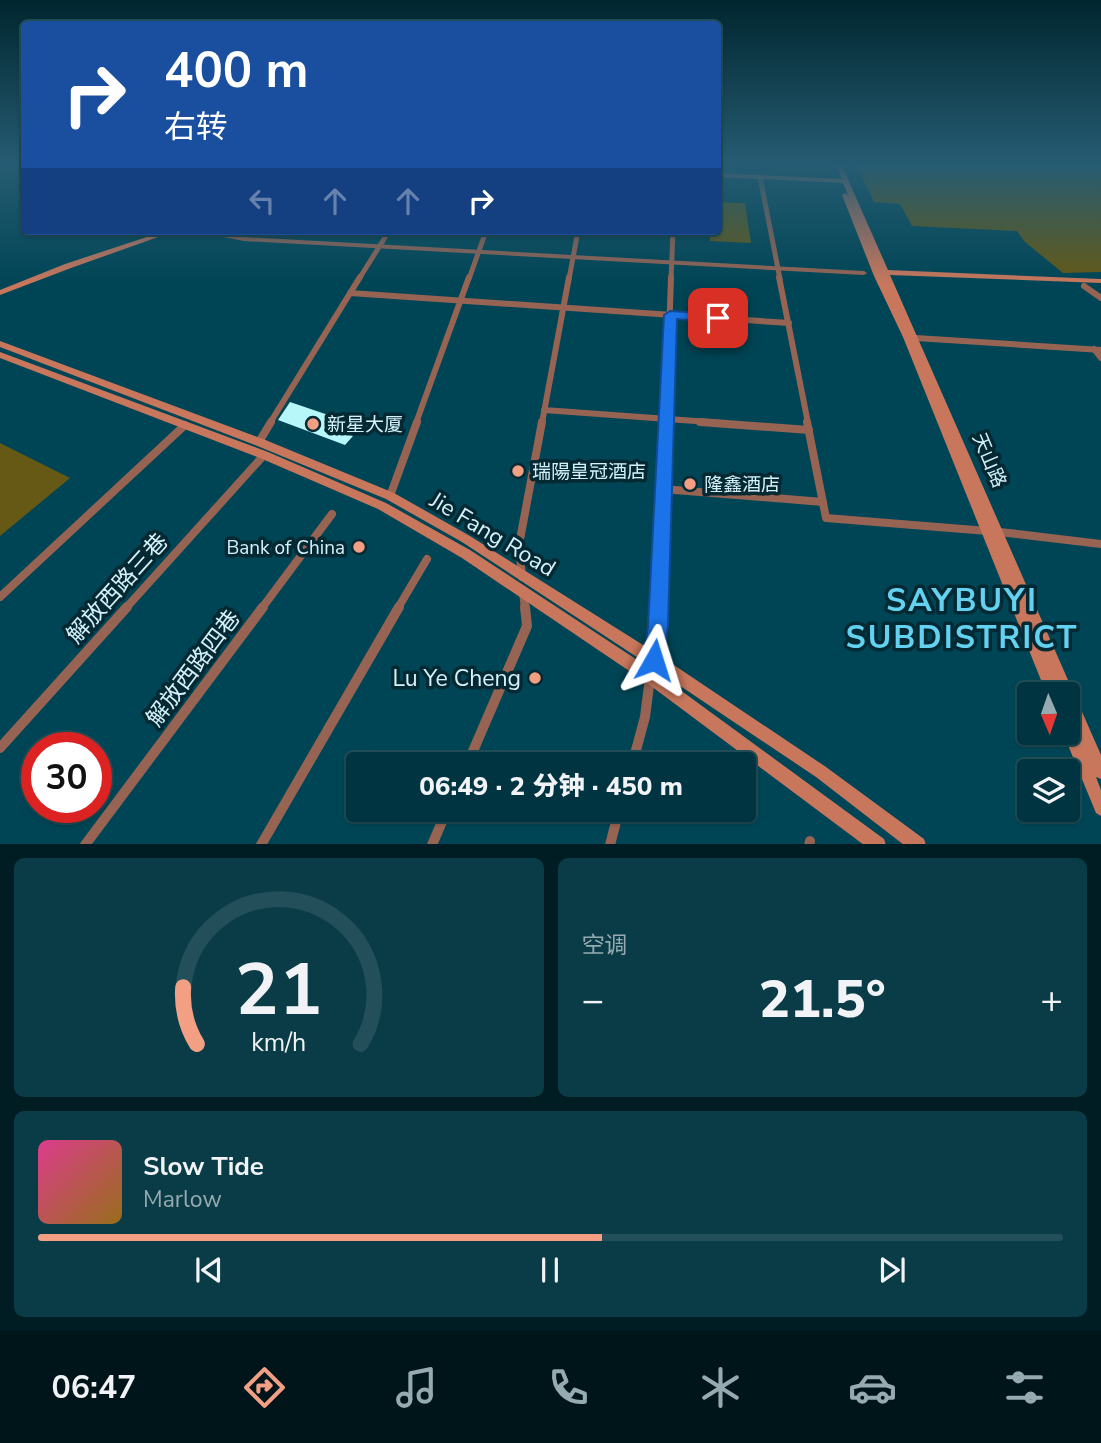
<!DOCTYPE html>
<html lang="zh">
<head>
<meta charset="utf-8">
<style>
  :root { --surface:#003440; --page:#0a3c47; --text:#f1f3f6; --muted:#95aab1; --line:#224f59; --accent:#f39f84 }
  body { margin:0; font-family:"Nunito Sans","Noto Sans SC",sans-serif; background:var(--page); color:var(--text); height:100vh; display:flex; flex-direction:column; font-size:26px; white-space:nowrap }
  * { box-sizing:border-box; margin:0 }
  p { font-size:23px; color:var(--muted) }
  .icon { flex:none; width:38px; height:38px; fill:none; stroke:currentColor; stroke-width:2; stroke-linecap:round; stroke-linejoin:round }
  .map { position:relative; height:844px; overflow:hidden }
  .panel { display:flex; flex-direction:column; gap:14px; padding:14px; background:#001d23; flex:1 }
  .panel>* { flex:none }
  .guide { position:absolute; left:21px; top:21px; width:700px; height:214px; border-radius:7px; box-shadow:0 2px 5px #0004,0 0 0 2px var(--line); background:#1a4fa0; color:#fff; overflow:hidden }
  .needle { width:46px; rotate:178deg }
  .tools { position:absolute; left:1017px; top:682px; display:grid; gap:14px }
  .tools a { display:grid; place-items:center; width:63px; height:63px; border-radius:7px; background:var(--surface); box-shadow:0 2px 5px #0004,0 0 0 2px var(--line); font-size:35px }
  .speed { position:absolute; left:21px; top:732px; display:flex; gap:14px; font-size:35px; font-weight:700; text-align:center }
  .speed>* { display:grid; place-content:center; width:91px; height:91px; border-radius:50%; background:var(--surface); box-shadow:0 2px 5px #0004,0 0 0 2px var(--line); line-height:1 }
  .speed .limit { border:10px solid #d22; background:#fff; color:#111 }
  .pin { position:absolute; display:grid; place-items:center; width:60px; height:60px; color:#fff; margin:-30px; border-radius:14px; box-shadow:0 4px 10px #0006 }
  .me { position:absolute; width:77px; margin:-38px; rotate:6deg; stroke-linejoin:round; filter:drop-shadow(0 0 5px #0008) }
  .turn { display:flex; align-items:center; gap:24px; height:147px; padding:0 28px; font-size:32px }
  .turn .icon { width:91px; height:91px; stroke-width:2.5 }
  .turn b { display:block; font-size:49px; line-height:60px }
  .lanes { display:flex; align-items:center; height:66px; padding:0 28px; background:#0003; justify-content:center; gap:35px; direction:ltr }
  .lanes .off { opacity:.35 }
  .big { font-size:52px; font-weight:800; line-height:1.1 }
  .panel .tile { flex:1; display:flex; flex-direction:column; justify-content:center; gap:10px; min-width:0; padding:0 24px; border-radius:10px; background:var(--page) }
  .panel .dial { align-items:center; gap:0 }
  .dial svg { height:182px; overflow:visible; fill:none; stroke:var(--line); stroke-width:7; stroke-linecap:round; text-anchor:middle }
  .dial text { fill:var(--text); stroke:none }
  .song { display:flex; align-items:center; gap:21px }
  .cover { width:84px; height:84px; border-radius:10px; background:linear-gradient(135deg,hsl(330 70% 55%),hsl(40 70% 35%)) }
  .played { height:7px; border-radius:4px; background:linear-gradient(90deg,var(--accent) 55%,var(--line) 55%) }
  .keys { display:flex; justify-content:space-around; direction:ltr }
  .heat { display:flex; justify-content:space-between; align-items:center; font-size:38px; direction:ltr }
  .panel .tiles { flex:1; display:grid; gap:14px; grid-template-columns:1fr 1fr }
  .tile:last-child { grid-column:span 2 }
  .trip { position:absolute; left:346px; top:752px; width:410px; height:70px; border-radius:7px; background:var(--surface); box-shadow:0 2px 5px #0004,0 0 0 2px var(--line); font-weight:800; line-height:70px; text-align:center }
  .menu { display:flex; height:112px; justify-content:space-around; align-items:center; background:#00151a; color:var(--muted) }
  .menu .icon { width:49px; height:49px }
  .menu .active { color:var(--accent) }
  .menu b { font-size:32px; color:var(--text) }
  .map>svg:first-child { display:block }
  .green { fill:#655915 }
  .building { fill:#b7f7f9 }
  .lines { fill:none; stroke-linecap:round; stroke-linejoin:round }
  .minor-far3 { stroke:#976453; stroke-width:5 }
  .minor-far2 { stroke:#976453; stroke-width:6 }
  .minor-far1 { stroke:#976453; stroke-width:8 }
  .minor { stroke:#976453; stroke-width:10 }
  .tertiary { fill:#976453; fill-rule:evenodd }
  .secondary { fill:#c8775c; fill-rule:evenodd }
  .route { fill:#1a73e8; stroke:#114b97; stroke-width:2 }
  .poi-dot { fill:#f39f84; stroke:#042933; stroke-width:2.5 }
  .labels { text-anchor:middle; stroke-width:7; stroke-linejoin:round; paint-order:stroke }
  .poi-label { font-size:19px; fill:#d4f1fa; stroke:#042933; text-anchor:start }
  .street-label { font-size:19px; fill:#d4f1fa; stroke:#042933 }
  .near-street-label { font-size:23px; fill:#d4f1fa; stroke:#042933 }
  .near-poi-label { font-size:23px; fill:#d4f1fa; stroke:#042933; text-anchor:end }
  .near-district-label { font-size:32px; font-weight:bold; letter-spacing:2px; fill:#63d1f0; stroke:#042933 }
</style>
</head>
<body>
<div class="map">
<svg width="1101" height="845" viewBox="0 0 1101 845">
  <rect width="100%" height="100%" fill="#004555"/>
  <!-- green -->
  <path class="green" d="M 857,166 L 1101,166 L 1101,272 L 1063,273 L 1025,242 L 1017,231 L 912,226 L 900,204 L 874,202 Z
    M 718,202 L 745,203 L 751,243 L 710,241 L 710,231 L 718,231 Z
    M 0,443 L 70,478 L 0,536 Z"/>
  <!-- building -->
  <path class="building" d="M 290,402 L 340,419 L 333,429 L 353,436 L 345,445 L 278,420 Z"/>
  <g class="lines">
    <!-- minor-far3 -->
    <path class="minor-far3" d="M 760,177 L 780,279
      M 359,279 L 389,231
      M 469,279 L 486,231
      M 569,279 L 578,231
      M 671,279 L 673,231"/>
    <!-- minor-far2 -->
    <path class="minor-far2" d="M 779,277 L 808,423
      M 1084,286 L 1101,298
      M 350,293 L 789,323
      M 916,338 L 1101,350
      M 1094,349 L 1101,358
      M 544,410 L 723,423
      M 270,423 L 360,277
      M 416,423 L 469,277
      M 542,423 L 569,277
      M 666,423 L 671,277"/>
    <!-- minor-far1 -->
    <path class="minor-far1" d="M 700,422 L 809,430
      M 807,422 L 826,518 L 1000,532 L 1101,544
      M 259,442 L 271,422
      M 663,489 L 823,502
      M 390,496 L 417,422
      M 522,577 L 519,545 L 542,422
      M 523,593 L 525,608
      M 0,597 L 185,425
      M 126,608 L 264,455
      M 262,608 L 332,514
      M 398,608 L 427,559
      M 659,608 L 666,422"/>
    <!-- minor -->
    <path class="minor" d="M 0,748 L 127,607
      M 467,765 L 527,626 L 525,607
      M 632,765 L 645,717 L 659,607
      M 85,845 L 263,607
      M 261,845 L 399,607
      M 432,845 L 447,810
      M 610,845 L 619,810
      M 809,845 L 810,841"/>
    <!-- tertiary -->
    <path class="tertiary" d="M 200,231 L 213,231 L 244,237 L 864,271 L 867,273 L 864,275 L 244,241 L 203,233 Z"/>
    <!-- secondary -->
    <path class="secondary" d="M 836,166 L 842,166 L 888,270 L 1101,279 L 1101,283 L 890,275 L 1101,755 L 1101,779 L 1096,777 L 1101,790 L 1101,816 L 1096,813 L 1063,733 L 1068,733 L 1068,720 L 1072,722 L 1068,711 L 1068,695 L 1061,695 L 1059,691 L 1061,695 L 1047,695 L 903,337 L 874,276 L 842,195 L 845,193 L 848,195 L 880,270 L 843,183 L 718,177 L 718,173 L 842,179 Z
      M 165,231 L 175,231 L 71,268 L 0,295 L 0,290 L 65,264 Z
      M 0,341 L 263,439 L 394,493 L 470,536 L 659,655 L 826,767 L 924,839 L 926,845 L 904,845 L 816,777 L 649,665 L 462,542 L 386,499 L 255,445 L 0,347 Z
      M 0,352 L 268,452 L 386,503 L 470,550 L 657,673 L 884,839 L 886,845 L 864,845 L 647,683 L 462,558 L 378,509 L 260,458 L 0,358 Z"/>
  </g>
  <!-- sky -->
  <linearGradient id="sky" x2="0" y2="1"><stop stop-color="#00262f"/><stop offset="0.58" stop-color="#265c73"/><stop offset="1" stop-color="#265c73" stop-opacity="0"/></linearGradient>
  <rect width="1101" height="284" fill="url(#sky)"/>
  <!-- route -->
  <path class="route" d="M 670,311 L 718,314 L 724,318 L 718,322 L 677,319 L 668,626 L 662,667 L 654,670 L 646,667 L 643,660 L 648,626 L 664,315 Z"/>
  <!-- markers -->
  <g class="poi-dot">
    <circle cx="313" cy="424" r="7"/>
    <circle cx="518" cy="471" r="7"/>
    <circle cx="690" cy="484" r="7"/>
    <circle cx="359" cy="547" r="7"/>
    <circle cx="535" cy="678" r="7"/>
  </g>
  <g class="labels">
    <!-- poi labels -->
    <g class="poi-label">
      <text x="327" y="431">新星大厦</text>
      <text x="532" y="478">瑞陽皇冠酒店</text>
      <text x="704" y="491">隆鑫酒店</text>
      <text x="345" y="554" text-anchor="end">Bank of China</text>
    </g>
    <!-- street labels -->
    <g class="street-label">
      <text transform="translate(990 460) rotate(67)" y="7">天山路</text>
    </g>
    <!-- near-street labels -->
    <g class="near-street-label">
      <text transform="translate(493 534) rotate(31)" y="8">Jie Fang Road</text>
      <text transform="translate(117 588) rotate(-48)" y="8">解放西路三巷</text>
      <text transform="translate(193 668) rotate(-53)" y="8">解放西路四巷</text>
    </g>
    <!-- near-poi labels -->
    <g class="near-poi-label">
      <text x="521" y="686">Lu Ye Cheng</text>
    </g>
    <!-- near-district labels -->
    <g class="near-district-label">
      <text x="962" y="611">SAYBUYI<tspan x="962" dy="37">SUBDISTRICT</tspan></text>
    </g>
  </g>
</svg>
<div class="tools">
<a><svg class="needle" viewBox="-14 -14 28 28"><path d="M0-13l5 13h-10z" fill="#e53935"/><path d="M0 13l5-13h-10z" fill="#95aab1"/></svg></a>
<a><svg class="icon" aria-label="layers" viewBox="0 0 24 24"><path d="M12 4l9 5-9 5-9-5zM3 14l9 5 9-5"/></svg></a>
</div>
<div class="speed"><div class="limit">30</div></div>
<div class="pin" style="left:718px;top:318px;background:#d93025"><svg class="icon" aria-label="arrive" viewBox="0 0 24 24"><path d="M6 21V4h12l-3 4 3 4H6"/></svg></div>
<svg class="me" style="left:654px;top:660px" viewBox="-20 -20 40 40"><path d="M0-17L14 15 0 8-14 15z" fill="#1a73e8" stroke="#fff" stroke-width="4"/></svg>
<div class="trip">06:49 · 2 分钟 · 450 m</div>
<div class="guide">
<div class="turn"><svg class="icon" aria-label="right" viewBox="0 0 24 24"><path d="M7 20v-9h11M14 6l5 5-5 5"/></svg><div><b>400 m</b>右转</div></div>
<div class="lanes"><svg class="icon off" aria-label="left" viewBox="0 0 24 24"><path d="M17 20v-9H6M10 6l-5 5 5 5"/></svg><svg class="icon off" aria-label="ahead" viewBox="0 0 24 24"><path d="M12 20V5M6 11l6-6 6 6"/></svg><svg class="icon off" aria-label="ahead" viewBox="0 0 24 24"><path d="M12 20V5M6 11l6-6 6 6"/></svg><svg class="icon" aria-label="right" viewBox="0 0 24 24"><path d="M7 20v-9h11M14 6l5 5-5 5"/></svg></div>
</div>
</div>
<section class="panel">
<div class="tiles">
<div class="tile dial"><svg viewBox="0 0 100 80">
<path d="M14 69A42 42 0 1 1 86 69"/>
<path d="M14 69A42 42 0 0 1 8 44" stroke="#f39f84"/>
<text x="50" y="56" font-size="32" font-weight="700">21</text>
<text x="50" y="72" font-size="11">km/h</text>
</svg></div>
<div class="tile"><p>空调</p>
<div class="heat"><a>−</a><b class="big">21.5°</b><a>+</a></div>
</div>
<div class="tile">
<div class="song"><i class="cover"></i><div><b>Slow Tide</b><p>Marlow</p></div></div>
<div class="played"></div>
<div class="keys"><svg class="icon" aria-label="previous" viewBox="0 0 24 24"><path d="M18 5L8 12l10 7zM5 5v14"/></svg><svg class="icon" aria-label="pause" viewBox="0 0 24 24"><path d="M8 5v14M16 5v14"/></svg><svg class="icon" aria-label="next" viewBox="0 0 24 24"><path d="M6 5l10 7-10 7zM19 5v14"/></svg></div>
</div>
</div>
</section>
<nav class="menu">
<b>06:47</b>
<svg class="icon active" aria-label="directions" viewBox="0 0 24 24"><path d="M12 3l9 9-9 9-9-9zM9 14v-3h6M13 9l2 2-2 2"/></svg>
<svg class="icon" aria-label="music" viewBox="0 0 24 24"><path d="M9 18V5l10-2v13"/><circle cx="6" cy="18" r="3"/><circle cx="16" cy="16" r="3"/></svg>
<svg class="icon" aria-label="phone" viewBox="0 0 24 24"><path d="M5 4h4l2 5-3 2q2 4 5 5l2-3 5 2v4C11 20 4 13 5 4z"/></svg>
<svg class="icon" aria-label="climate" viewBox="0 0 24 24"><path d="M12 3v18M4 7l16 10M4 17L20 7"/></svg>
<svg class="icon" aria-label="car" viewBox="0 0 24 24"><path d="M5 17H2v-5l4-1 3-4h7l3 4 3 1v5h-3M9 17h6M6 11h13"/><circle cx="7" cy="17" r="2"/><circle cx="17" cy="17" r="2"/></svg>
<svg class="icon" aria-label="filters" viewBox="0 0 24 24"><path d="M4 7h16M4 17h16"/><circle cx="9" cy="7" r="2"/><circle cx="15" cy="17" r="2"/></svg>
</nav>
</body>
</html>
